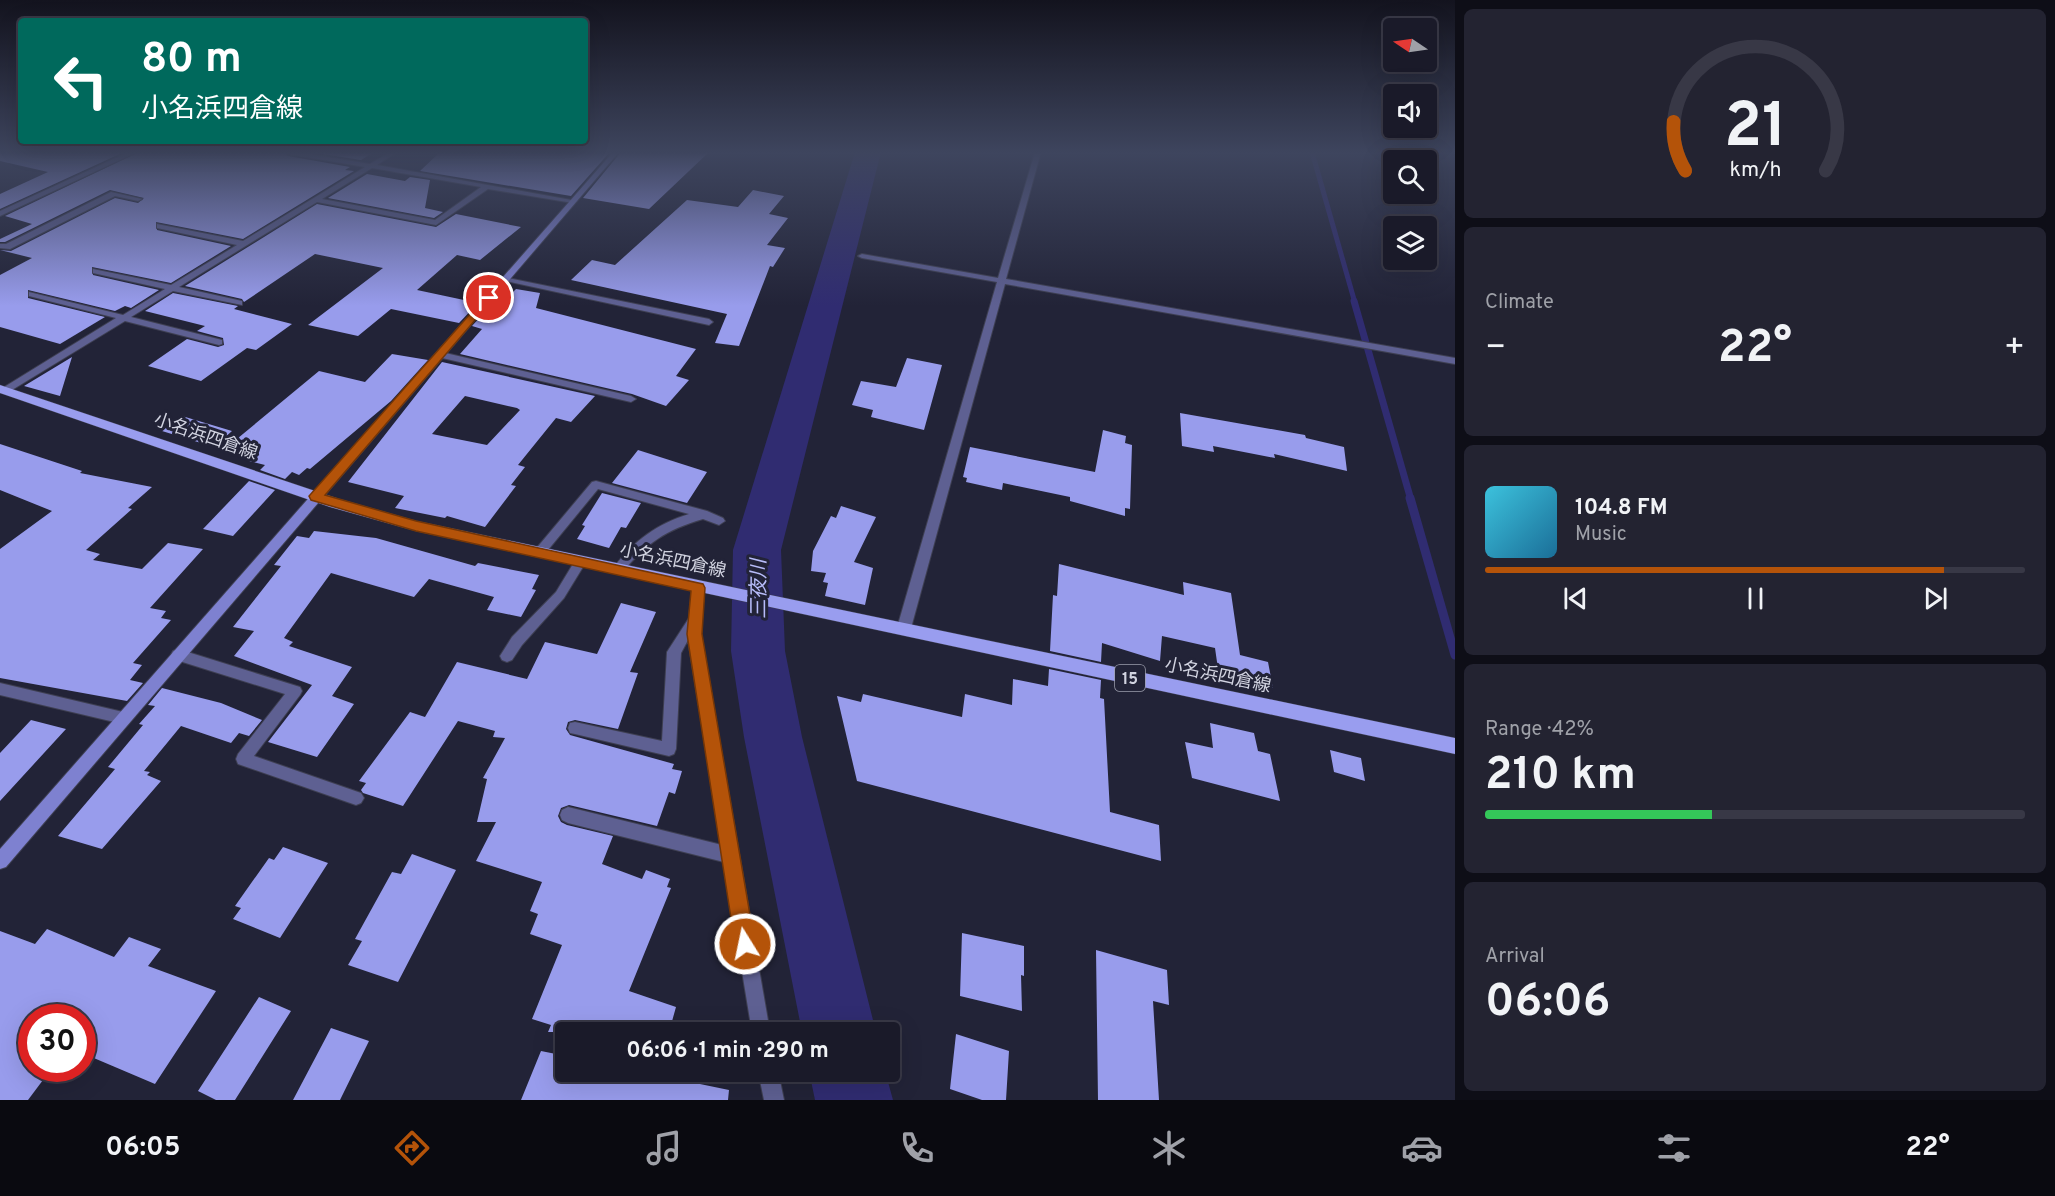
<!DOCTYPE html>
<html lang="en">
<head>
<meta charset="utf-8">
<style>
  :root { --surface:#1a1a29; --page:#232331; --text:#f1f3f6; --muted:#9fa1a8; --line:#383846; --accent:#b45309 }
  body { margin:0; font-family:Overpass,"Noto Sans JP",sans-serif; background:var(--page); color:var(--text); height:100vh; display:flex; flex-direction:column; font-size:22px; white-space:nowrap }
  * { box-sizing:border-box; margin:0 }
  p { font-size:20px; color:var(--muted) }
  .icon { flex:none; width:33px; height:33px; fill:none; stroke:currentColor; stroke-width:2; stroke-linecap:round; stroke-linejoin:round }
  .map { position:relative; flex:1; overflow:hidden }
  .panel { display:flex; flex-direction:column; gap:9px; padding:9px; background:#0e0e17; width:600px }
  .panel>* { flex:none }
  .top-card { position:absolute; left:18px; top:18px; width:570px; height:126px; border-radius:6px; box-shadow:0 6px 24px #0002,0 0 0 2px var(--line); background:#00695c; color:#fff; overflow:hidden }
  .needle { width:39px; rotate:283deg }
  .buttons { position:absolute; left:1383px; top:18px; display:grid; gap:12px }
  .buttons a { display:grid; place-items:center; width:54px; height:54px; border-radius:6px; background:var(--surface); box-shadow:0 6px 24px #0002,0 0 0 2px var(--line); font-size:30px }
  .speed { position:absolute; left:18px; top:1004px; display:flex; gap:12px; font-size:30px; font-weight:700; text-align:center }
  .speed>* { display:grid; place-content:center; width:78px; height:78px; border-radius:50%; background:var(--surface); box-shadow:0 6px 24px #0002,0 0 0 2px var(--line); line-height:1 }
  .speed .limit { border:9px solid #d22; background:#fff; color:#111 }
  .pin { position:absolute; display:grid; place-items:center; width:51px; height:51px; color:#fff; margin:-26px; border:3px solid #fff; border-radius:50%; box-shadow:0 2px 6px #0007 }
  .me { position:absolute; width:66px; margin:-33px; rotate:350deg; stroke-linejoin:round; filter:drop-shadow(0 0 4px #0008) }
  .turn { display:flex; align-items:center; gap:21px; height:126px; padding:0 24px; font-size:27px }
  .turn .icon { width:78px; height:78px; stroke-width:2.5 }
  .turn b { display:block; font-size:42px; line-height:51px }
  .big { font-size:45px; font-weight:700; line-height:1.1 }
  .panel .widget { flex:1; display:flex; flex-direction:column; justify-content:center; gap:9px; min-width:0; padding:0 21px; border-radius:9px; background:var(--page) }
  .panel .dial { align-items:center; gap:0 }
  .dial svg { height:156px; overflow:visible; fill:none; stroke:var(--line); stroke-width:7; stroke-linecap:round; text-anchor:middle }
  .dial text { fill:var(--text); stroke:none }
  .song { display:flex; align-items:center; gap:18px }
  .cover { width:72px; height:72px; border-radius:9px; background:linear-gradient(135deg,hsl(190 70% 55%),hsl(200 70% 35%)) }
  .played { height:6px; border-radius:3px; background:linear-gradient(90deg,var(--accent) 85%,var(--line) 85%) }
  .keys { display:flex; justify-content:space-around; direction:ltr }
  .heat { display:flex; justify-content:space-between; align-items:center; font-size:33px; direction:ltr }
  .charge { height:9px; border-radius:4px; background:linear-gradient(90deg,#34c759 42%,var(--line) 0) }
  .trip { position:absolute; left:555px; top:1022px; width:345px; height:60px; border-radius:6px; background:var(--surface); box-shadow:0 6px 24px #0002,0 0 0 2px var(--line); font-weight:700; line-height:60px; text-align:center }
  .tab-bar { display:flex; height:96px; justify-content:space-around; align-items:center; background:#0a0a10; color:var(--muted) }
  .tab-bar .icon { width:42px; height:42px }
  .tab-bar .active { color:var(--accent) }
  .tab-bar b { font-size:27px; color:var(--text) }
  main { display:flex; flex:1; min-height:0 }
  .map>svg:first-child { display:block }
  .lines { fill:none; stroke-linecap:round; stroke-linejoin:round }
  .stream-far2 { stroke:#302c71; stroke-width:5 }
  .stream-far1 { stroke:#302c71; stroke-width:7 }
  .stream { stroke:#302c71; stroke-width:9 }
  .river { fill:#302c71; fill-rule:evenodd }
  .building { fill:#989cec; fill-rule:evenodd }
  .street-casing { stroke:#3e3f52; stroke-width:2 }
  .secondary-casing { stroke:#3e3f52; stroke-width:2 }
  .primary-casing { stroke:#3e3f52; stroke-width:1 }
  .street { fill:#5e6092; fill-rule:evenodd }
  .secondary { fill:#7e81d0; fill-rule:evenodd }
  .primary { fill:#999def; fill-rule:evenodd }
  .route { fill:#b45309; stroke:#753606; stroke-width:1.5 }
  .labels { text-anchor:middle; stroke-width:6; stroke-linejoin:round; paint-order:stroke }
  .shield { fill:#222337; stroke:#9c9ead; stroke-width:1.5 }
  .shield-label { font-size:16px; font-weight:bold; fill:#d1d3e0 }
  .street-label { font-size:18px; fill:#d1d3e0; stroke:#222337 }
  .water-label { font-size:20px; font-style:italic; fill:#b7bcf9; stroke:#222337 }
</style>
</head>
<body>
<main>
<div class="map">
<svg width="1455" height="1100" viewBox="0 0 1455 1100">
  <rect width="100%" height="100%" fill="#222337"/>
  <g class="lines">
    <!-- stream-far2 -->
    <path class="stream-far2" d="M 1312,152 L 1355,303"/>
    <!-- stream-far1 -->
    <path class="stream-far1" d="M 1354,301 L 1411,500"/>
    <!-- stream -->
    <path class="stream" d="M 1410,498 L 1455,655"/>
    <!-- river -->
    <path class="river" d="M 855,152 L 881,152 L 781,550 L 785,651 L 802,737 L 876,1032 L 802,1032 L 744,737 L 731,651 L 733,550 Z
      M 809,1071 L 885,1071 L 893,1100 L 815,1100 Z"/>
  </g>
  <!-- building -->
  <path class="building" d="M 0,152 L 124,152 L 0,209 L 0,194 L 48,172 L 0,161 Z
    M 139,152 L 283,152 L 288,156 L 350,167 L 345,170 L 354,171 L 243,239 L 156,222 L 157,230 L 231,246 L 171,283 L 92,267 L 93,275 L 159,290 L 131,308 L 125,306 L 115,311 L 28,290 L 28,298 L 105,317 L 60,344 L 0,327 L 0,275 L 32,258 L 0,250 L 11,251 L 115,198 L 138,203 L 144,198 L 110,190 L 5,242 L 0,242 L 0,239 L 32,224 L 5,216 Z
    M 310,152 L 374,152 L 361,160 Z
    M 440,152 L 610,152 L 571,196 L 420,171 Z
    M 621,152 L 709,152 L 649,209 L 583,198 Z
    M 367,174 L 405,181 L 410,177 L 430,180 L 425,208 L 443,212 L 434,218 L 328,198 Z
    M 753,190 L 784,196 L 769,214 L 788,218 L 767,245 L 785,248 L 773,267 L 770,266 L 739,346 L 715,343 L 727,314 L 571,280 L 592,260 L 615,265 L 687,200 L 738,207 Z
    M 317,204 L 436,227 L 456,214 L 521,227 L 480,260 L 457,255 L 417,290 L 478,303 L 459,323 L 391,309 L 358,336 L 308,325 L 383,268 L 315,254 L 244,302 L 242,299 L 185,286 Z
    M 516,289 L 540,293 L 536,308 L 696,349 L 676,376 L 689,380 L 666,406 L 632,394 L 460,354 L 482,329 L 472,326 L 491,305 L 498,307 Z
    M 173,293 L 238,306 L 234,309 L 292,324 L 256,350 L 247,348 L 201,381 L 148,366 L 187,339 L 218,347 L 224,345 L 223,338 L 197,331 L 205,326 L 145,311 Z
    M 392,354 L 428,360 L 391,401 L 310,469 L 307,468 L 299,475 L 292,472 L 285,479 L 260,470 L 265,465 L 249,461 L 232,443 L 319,371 L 365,382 Z
    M 72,357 L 60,396 L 24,386 Z
    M 907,358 L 942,365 L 924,430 L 871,417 L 873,410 L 852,405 L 861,381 L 896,387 Z
    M 442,362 L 595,396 L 571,422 L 556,418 L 518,465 L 525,467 L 511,485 L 516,486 L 485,527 L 447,516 L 445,518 L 395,508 L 404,496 L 348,482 ZM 465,396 L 517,408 L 520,410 L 487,445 L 432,434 Z
    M 1180,413 L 1305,435 L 1306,438 L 1344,447 L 1347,471 L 1274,454 L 1275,458 L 1213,446 L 1214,452 L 1182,446 Z
    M 182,416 L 232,431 L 214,447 L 162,431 Z
    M 1103,430 L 1126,436 L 1125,443 L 1132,445 L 1130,509 L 1125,508 L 1125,516 L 1070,501 L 1070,497 L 1003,483 L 1002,490 L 966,482 L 967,478 L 963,477 L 970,447 L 1095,472 Z
    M 0,444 L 82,471 L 80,473 L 152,487 L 128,508 L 132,509 L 86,550 L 100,554 L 93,560 L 142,569 L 168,543 L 203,549 L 150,608 L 166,611 L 161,618 L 171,620 L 133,663 L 142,665 L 130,680 L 143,683 L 127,701 L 0,678 L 0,549 L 52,511 L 0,490 Z
    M 638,450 L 707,472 L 687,503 L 612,483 Z
    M 249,481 L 275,490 L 233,536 L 203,529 Z
    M 602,493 L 641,503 L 626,528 L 621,527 L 609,548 L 577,539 L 585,526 L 582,525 Z
    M 841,506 L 876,517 L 854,562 L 873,568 L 865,605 L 825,596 L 828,583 L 823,582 L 826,573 L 811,571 L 813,551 L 831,516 L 836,518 Z
    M 314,531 L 376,538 L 475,566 L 478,563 L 539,575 L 532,589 L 536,590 L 521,617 L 487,610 L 494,597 L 429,579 L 414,597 L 331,573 L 284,638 L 293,642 L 289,646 L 352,667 L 332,696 L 354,704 L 317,757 L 268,742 L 312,685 L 234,656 L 254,631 L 233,627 L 281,566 L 274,565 L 297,536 L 309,538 Z
    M 1059,564 L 1184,595 L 1183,582 L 1231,593 L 1240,655 L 1268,662 L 1273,688 L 1219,676 L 1215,648 L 1162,636 L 1160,661 L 1102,643 L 1101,662 L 1050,651 L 1053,595 L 1057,596 Z
    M 621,603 L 656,612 L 630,672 L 638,673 L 618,729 L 575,720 L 568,722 L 566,729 L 570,735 L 674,764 L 672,769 L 682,771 L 675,794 L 669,792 L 657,826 L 569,805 L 561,808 L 558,816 L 561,822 L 567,825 L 613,836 L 602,864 L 642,879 L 646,870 L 670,879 L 667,887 L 671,888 L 629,991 L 676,1007 L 669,1032 L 548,1032 L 551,1025 L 532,1019 L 562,945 L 530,934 L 538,914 L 530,911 L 542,882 L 476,861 L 496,822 L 477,822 L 487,779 L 483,778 L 505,738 L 493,737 L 495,731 L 458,721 L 403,806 L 363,793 L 361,790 L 366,783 L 359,781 L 410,712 L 425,717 L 457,662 L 527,679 L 545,642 L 597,654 Z
    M 1049,669 L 1101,680 L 1100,698 L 1104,699 L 1110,812 L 1159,825 L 1161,861 L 857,781 L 837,696 L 861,702 L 863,694 L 962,717 L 965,694 L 1012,705 L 1013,679 L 1048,686 Z
    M 162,688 L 221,703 L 262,720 L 249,736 L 239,733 L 231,743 L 181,726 L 144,771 L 150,772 L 147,775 L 161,781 L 102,849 L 58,836 L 115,769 L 108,767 L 143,725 L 139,724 L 155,706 L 148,705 Z
    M 31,720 L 66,729 L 0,801 L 0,753 Z
    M 1210,723 L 1254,733 L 1258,751 L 1270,754 L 1280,801 L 1192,778 L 1185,742 L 1213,748 Z
    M 1330,750 L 1361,758 L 1365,781 L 1334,772 Z
    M 283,847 L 328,863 L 280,938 L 233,919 L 241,908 L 235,906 L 269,858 L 274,860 Z
    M 412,854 L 456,870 L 398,982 L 348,965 L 362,941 L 355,939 L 392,872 L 401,874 Z
    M 47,929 L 114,957 L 129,937 L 161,949 L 148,966 L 216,991 L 155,1084 L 82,1053 L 82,1017 L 32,1017 L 32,1068 L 52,1068 L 28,1100 L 0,1100 L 0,931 L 35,944 Z
    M 962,933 L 1024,946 L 1024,976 L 1021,975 L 1022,1011 L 960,996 Z
    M 1096,950 L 1167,970 L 1169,1005 L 1153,1001 L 1159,1100 L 1098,1100 Z
    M 259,997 L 291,1011 L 235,1100 L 216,1100 L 198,1091 Z
    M 331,1028 L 369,1041 L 340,1100 L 293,1100 Z
    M 956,1034 L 1009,1051 L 1006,1100 L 982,1100 L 950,1089 Z
    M 541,1051 L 566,1056 L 566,1071 L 637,1071 L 729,1090 L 728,1100 L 521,1100 Z"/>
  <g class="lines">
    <!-- street casing -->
    <g class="street-casing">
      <path id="street" d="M 129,152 L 137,152 L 0,216 L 0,211 Z
        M 285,152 L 298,152 L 370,164 L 390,152 L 397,152 L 377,165 L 577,201 L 573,203 L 488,189 L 436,225 L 317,202 L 179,287 L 242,301 L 242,305 L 173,291 L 131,317 L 222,340 L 222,344 L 219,345 L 125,321 L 7,393 L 1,393 L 1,389 L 116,318 L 29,296 L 29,292 L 123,315 L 165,289 L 93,273 L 93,269 L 171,285 L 237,245 L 157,228 L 157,224 L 243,241 L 365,167 L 288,154 ZM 372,168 L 481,187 L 435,220 L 322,199 Z
        M 1035,152 L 1041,152 L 1006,279 L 1455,358 L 1455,364 L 1005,284 L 911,628 L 909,632 L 904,633 L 899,632 L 897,628 L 997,282 L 862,258 L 858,256 L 862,254 L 998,278 Z
        M 111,192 L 142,199 L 138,201 L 115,196 L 10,249 L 0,248 L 0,244 L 6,244 Z
        M 503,277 L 709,319 L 713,322 L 709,325 L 506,281 L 503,281 Z
        M 441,352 L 631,396 L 636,399 L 631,402 L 438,357 L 438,353 Z
        M 596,481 L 707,511 L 723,518 L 725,521 L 719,525 L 703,519 C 666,530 646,543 622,573 L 614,573 L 612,570 L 614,567 C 635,540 657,524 689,514 L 598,489 L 543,556 L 535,556 L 533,553 L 535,550 L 592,482 Z
        M 580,557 L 584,559 L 586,562 L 564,598 L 522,645 L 512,660 L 507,662 L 502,660 L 500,656 L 512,637 L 556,592 L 576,559 Z
        M 698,583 L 702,585 L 704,588 L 701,634 L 770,1032 L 752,1032 L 724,862 L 568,823 L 562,820 L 560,815 L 562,810 L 568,807 L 722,845 L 688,640 L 681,653 L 676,749 L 674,754 L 669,756 L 575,734 L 570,733 L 568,728 L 570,723 L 575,722 L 662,741 L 667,652 L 689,618 L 692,588 L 694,585 Z
        M 178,649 L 300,687 L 302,691 L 300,695 L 254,756 L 361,793 L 364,798 L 361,803 L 356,805 L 238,764 L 236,759 L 238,754 L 285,694 L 173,659 L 171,655 L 173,651 Z
        M 0,683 L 123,712 L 128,714 L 130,718 L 128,722 L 123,724 L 0,695 Z
        M 758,1071 L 778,1071 L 784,1100 L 764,1100 Z"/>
    </g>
    <!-- secondary casing -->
    <g class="secondary-casing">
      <path id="secondary" d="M 613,152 L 619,152 L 6,867 L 0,869 L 0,849 Z"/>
    </g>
    <!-- primary casing -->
    <g class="primary-casing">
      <path id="primary" d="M 0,385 L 339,499 L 416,521 L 1455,738 L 1455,754 L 416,531 L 330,507 L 0,393 Z"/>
    </g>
    <!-- street -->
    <use href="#street" class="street"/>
    <!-- secondary -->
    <use href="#secondary" class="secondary"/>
    <!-- primary -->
    <use href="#primary" class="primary"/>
  </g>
  <!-- sky -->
  <linearGradient id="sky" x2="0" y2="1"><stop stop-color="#13131e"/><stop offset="0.5" stop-color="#3e455e"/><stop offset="1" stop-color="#3e455e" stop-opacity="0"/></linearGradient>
  <rect width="1455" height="306" fill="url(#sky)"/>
  <!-- route -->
  <path class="route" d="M 486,296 L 494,298 L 325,495 L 416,521 L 703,584 L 705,588 L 702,634 L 755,944 L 752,951 L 745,954 L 738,951 L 735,944 L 687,634 L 691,591 L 416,531 L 311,500 L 309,496 Z"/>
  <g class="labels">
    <!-- shield labels -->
    <rect class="shield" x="1115" y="665" width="30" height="26" rx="4.5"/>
    <g class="shield-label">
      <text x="1130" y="684">15</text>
    </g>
    <!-- street labels -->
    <g class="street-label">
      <text transform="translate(206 436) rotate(19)" y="6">小名浜四倉線</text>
      <text transform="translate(673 560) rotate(12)" y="6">小名浜四倉線</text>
      <text transform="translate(1218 675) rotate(12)" y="6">小名浜四倉線</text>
    </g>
    <!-- water labels -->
    <g class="water-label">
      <text transform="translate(758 589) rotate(-90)" y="7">三夜川</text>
    </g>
  </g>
</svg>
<div class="buttons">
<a><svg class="needle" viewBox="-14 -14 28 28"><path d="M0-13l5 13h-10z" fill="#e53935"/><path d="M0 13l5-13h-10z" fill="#9fa1a8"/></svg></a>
<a><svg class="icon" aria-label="sound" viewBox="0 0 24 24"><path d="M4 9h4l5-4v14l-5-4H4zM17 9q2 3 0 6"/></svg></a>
<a><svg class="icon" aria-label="search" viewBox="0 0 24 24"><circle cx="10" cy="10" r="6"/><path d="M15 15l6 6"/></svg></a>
<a><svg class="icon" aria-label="layers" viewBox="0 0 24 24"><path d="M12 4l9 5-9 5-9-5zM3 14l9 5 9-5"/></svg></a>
</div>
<div class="speed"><div class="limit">30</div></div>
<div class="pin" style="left:489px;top:298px;background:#d93025"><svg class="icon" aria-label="arrive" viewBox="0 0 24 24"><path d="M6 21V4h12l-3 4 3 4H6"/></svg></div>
<svg class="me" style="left:745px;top:944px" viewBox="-20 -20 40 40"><circle r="17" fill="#b45309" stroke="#fff" stroke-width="3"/><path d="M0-11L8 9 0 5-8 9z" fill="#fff"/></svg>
<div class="trip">06:06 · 1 min · 290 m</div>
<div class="top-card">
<div class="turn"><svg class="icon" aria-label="left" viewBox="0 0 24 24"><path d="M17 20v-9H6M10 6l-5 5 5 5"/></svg><div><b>80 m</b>小名浜四倉線</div></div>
</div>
</div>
<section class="panel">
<div class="widget dial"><svg viewBox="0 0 100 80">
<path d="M14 69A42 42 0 1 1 86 69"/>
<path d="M14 69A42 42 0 0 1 8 44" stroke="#b45309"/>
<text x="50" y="56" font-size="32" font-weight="700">21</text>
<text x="50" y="72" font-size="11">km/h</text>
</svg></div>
<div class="widget"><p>Climate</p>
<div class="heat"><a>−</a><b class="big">22°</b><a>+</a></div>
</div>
<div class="widget">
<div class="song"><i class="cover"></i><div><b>104.8 FM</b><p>Music</p></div></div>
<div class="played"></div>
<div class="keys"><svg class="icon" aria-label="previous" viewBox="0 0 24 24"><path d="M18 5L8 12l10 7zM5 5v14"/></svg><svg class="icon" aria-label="pause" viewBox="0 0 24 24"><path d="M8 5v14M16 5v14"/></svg><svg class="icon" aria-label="next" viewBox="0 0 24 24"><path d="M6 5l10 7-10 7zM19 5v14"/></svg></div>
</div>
<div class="widget"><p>Range · 42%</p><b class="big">210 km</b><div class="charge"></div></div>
<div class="widget"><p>Arrival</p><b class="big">06:06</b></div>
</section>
</main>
<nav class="tab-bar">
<b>06:05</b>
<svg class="icon active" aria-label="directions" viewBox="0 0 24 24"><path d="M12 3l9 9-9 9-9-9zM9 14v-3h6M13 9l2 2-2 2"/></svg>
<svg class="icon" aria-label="music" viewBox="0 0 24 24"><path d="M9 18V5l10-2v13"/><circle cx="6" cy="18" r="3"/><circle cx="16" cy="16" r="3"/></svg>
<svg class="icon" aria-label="phone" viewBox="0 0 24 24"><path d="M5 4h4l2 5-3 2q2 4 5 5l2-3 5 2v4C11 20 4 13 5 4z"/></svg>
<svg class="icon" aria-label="climate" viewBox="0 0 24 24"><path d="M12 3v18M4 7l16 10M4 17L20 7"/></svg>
<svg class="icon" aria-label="car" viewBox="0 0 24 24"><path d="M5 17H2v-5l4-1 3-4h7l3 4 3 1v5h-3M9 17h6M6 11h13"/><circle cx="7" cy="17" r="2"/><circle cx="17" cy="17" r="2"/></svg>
<svg class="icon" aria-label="filters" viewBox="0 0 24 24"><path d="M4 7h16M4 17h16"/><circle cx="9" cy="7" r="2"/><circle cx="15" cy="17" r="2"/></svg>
<b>22°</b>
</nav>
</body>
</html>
